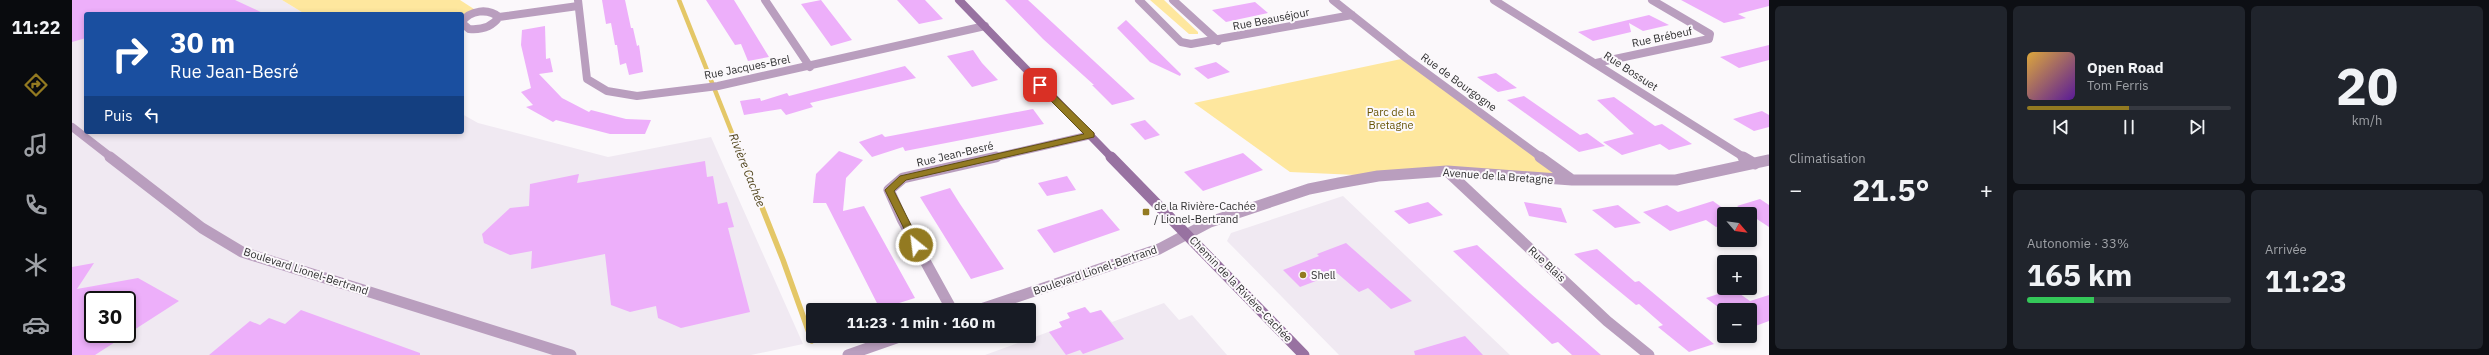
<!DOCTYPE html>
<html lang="fr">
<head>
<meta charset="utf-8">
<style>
  :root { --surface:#171b24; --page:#20242c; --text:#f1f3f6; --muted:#9ea1a6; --line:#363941; --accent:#937a21 }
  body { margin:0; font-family:"IBM Plex Sans",sans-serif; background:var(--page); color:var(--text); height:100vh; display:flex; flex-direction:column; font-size:15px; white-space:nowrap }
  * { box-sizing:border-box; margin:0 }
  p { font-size:13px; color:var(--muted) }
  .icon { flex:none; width:22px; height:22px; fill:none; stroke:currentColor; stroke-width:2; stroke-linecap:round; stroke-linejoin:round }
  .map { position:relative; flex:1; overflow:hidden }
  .details { display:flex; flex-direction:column; gap:6px; padding:6px; background:#0d0f14; width:720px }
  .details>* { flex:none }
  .hud { position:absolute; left:12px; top:12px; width:380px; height:122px; border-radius:4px; box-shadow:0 2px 6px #0003; background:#1a4fa0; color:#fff; overflow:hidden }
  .needle { width:26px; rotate:118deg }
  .fabs { position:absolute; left:1645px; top:207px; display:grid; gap:8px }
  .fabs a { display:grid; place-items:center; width:40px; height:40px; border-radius:4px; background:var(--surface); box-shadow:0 2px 6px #0003; font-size:20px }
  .speed { position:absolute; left:12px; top:291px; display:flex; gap:8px; font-size:20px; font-weight:700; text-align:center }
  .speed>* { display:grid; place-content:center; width:52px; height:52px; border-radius:50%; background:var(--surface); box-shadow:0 2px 6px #0003; line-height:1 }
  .speed .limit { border:2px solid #111; border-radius:6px; background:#fff; color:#111 }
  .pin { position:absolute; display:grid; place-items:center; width:34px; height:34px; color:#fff; margin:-17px; border-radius:8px; box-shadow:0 2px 6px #0006 }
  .me { position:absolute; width:44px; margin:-22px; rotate:331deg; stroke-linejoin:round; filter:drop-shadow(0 0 3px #0008) }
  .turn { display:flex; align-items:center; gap:14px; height:84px; padding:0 20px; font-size:18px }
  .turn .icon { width:52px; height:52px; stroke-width:2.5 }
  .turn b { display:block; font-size:28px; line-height:34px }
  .then { display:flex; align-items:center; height:38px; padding:0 20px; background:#0003; gap:8px; font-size:15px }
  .big { font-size:30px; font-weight:800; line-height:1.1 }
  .details .tile { flex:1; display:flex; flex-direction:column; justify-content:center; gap:6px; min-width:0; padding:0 14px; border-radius:6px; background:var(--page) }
  .details .dial { align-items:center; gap:0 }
  .dial b { font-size:52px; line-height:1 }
  .song { display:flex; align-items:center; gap:12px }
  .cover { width:48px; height:48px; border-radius:6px; background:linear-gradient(135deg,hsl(40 70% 55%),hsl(270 70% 35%)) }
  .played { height:4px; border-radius:2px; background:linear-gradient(90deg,var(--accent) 50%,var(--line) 50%) }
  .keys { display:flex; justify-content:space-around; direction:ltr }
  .heat { display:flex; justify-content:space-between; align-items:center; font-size:22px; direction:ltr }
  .charge { height:6px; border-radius:3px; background:linear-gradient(90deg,#34c759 33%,var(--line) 0) }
  .details .tiles { flex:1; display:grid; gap:6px; grid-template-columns:repeat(3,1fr) }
  .tile:first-child { grid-row:span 2 }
  .trip { position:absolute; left:734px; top:303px; width:230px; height:40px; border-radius:4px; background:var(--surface); box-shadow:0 2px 6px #0003; font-weight:800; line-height:40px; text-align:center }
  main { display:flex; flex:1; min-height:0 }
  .dock { display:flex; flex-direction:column; width:72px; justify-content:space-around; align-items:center; background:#090b0e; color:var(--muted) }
  .dock .icon { width:28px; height:28px }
  .dock .active { color:var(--accent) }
  .dock b { font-size:18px; color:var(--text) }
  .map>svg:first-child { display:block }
  .built { fill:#f0e9f2; fill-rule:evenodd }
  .green { fill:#fee79e }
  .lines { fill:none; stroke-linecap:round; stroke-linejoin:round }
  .stream-far1 { stroke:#e4c767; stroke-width:4.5 }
  .stream { stroke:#e4c767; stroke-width:5.5 }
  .building { fill:#edaffa; fill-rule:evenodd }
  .street-far1 { stroke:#b99ebe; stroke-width:8 }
  .street { stroke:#b99ebe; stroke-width:11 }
  .secondary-far1 { stroke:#9872a1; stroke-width:8 }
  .secondary { stroke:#9872a1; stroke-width:11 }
  .route { fill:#937a21; stroke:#604f15 }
  .poi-dot { fill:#937a21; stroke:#fbf8fb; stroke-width:1.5 }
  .labels { text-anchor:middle; stroke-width:4; stroke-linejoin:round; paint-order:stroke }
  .street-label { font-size:11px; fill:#303031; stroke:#fbf8fb }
  .park-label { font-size:11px; fill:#675406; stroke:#fbf8fb }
  .poi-label { font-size:11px; fill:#303031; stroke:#fbf8fb; text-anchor:start }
  .water-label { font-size:12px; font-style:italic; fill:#52461e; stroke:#fbf8fb }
</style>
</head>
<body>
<main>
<nav class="dock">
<b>11:22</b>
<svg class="icon active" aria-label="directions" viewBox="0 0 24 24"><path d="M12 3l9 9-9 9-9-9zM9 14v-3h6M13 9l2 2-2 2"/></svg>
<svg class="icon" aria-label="music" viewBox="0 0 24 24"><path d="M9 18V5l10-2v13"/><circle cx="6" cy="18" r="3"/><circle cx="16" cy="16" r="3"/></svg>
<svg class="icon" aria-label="phone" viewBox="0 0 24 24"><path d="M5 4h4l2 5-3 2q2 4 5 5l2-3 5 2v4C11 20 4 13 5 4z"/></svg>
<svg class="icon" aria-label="climate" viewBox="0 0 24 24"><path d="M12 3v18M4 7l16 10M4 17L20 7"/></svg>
<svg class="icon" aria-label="car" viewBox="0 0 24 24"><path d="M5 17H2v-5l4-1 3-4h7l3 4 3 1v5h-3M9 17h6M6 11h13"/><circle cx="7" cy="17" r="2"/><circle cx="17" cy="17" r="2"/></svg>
</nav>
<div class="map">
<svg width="1697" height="355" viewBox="0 0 1697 355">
  <rect width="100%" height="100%" fill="#fbf8fb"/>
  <!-- built -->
  <path class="built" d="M 0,0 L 210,0 L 233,14 L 14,14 L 14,132 L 390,132 L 390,114 L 406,123 L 536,157 L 639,137 L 731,344 L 679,355 L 0,355 ZM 21,300 L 55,300 L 55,334 L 21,334 Z
    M 1271,196 L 1438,355 L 1267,355 L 1155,241 L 1159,233 Z
    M 1092,303 L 1107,320 L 1120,315 L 1155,355 L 913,355 L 990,327 L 987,322 L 998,318 L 995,313 L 1013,307 L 1019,313 L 1029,310 L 1040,322 Z"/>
  <!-- green -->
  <path class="green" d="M 210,0 L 388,0 L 405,11 L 390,18 L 390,14 L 233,14 Z
    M 1078,0 L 1092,0 L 1126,32 L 1126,34 L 1117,34 Z
    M 1334,58 L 1500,180 L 1375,171 L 1306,176 L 1218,172 L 1122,103 Z"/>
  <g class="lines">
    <!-- stream-far1 -->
    <path class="stream-far1" d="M 607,0 L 670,158"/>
    <!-- stream -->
    <path class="stream" d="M 670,157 L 711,260 L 740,341"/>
  </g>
  <!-- building -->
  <path class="building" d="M 0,0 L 163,0 L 193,14 L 14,14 L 14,38 L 0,42 Z
    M 530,0 L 553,0 L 559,28 L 561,28 L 565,46 L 567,45 L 571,72 L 557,75 L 554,63 L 548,65 L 545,45 L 543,45 L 539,23 L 534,24 Z
    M 634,0 L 662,0 L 697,57 L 676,61 L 669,44 L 663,45 Z
    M 749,0 L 776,35 L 780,40 L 759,46 L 729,4 Z
    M 825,0 L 853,0 L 871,19 L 847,24 Z
    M 933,0 L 956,0 L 1063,99 L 1040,105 L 1020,85 L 1022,85 L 971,39 Z
    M 1609,0 L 1697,0 L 1697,6 L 1666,14 L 1674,18 L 1652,23 Z
    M 1183,2 L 1196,13 L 1154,22 L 1140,10 Z
    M 1577,15 L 1597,25 L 1571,31 L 1557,23 L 1559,32 L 1521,41 L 1506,32 Z
    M 1054,20 L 1109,74 L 1108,76 L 1078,62 L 1045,28 Z
    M 473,26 L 474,59 L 478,58 L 481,72 L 467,74 L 490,98 L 517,112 L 519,110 L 554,119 L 579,120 L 573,134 L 538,134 L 484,120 L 481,122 L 454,107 L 461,105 L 449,92 L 459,88 L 449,45 L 450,30 Z
    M 1697,45 L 1697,60 L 1667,68 L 1648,57 Z
    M 901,50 L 910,63 L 926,80 L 900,87 L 875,56 Z
    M 1144,62 L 1158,72 L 1136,79 L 1122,68 Z
    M 833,66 L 844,78 L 738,103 L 741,107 L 714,115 L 709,109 L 672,115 L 668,101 L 688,98 L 689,101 L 715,93 L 717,96 Z
    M 1424,73 L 1445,88 L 1426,92 L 1405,77 Z
    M 1452,96 L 1508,135 L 1515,133 L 1533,146 L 1507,152 L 1435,100 Z
    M 1542,97 L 1583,126 L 1590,124 L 1620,144 L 1597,150 L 1588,144 L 1550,155 L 1531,142 L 1562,134 L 1525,100 Z
    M 961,109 L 972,124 L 833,151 L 831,147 L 800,157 L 787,142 L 810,134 L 813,137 Z
    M 1690,111 L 1697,115 L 1697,127 L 1682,131 L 1661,119 Z
    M 1073,120 L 1088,135 L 1073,140 L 1058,124 Z
    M 767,151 L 791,160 L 774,178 L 771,211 L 792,206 L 843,298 L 808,309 L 754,203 L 741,203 L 744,174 Z
    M 1171,153 L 1191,170 L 1131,191 L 1112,172 Z
    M 633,161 L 635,177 L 641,176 L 646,204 L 655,202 L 662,227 L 656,228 L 678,312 L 609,328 L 586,318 L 584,306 L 558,312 L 539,305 L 533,254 L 459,269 L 460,251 L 438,255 L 412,243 L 410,234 L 438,208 L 457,206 L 458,184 L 507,174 L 505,183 Z
    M 995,176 L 1004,190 L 975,196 L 966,183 Z
    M 878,188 L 888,204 L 932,269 L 899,279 L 848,197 Z
    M 1688,199 L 1697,205 L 1697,227 L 1665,206 Z
    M 1641,201 L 1652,209 L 1652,225 L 1644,227 L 1634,220 L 1598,231 L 1571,212 L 1595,205 L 1606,212 Z
    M 1356,202 L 1371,215 L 1337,224 L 1322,211 Z
    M 1452,202 L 1489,208 L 1495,223 L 1457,216 Z
    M 1546,205 L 1569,223 L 1543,228 L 1520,210 Z
    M 1030,209 L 1048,230 L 982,253 L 965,230 Z
    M 1274,243 L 1340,301 L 1319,309 L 1296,288 L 1287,292 L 1265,273 L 1228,287 L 1211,270 L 1247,256 L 1245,254 Z
    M 1405,245 L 1458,293 L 1529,355 L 1500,355 L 1486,342 L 1480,344 L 1381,251 Z
    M 1525,249 L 1563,282 L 1567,281 L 1642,344 L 1617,352 L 1586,327 L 1591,325 L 1567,304 L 1564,305 L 1502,254 Z
    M 22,263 L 5,289 L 66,278 L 107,301 L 23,355 L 0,355 L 0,267 ZM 21,300 L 55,300 L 55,334 L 21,334 Z
    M 1661,289 L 1678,301 L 1697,295 L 1697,321 L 1678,328 L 1678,310 L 1650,310 L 1634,298 Z
    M 1013,307 L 1018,313 L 1029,310 L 1052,339 L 1011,354 L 1008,350 L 994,355 L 977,332 L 990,327 L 987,322 L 998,318 L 995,313 Z
    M 229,310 L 348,353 L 348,355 L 137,355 L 178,321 L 188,325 L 197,318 L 213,324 Z
    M 1393,336 L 1411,355 L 1343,355 L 1342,351 Z"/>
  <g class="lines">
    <!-- street-far1 -->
    <path class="street-far1" d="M 506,0 L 515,79 L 535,91 L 565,96 L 646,86 L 913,26
      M 693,0 L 738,67
      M 1067,0 L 1109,42 L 1119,44 L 1280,15
      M 1101,0 L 1146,41
      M 1261,0 L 1334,58 L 1470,158
      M 1422,0 L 1673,158
      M 427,17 L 506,6
      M 390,22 C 398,10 416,8 427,17 C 420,27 409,30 397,29 L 390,23
      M 1524,63 L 1637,39 L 1638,34 L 1580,0
      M 0,127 L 40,158
      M 920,158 L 1019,135"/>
    <!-- street -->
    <path class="street" d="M 38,157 L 130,228 L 170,252 L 499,355
      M 1468,157 L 1500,180
      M 1671,157 L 1683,164
      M 1375,171 L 1535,321 L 1577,355
      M 880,310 L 830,219 L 817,190 L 831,178 L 924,157
      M 906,310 L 1087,249 L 1138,222 L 1237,189 L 1267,183 L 1306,176 L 1375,171 L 1500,180 L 1604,180 L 1697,160
      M 776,355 L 830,336"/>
    <!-- secondary-far1 -->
    <path class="secondary-far1" d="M 887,0 L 1040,158"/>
    <!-- secondary -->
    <path class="secondary" d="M 1039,157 L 1232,355"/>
  </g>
  <!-- route -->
  <path class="route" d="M 965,83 L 971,83 L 1022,133 L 1022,137 L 834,180 L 822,191 L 849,245 L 848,247 L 841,247 L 813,190 L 828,176 L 1012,134 L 965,87 Z"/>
  <!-- markers -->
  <g class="poi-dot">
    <rect x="1070" y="208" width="8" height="8" rx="2"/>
    <circle cx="1231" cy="275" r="4"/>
  </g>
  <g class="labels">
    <!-- street labels -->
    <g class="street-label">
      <text transform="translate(1199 19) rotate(-11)" y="4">Rue Beauséjour</text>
      <text transform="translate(1590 37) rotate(-12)" y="4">Rue Brébeuf</text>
      <text transform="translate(675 67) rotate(-11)" y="4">Rue Jacques-Brel</text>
      <text transform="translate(1559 71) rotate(33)" y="4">Rue Bossuet</text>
      <text transform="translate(1387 82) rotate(36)" y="4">Rue de Bourgogne</text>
      <text transform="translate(883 154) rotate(-13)" y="4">Rue Jean-Besré</text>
      <text transform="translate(1426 176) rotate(4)" y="4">Avenue de la Bretagne</text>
      <text transform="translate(1475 264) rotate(43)" y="4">Rue Blais</text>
      <text transform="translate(1023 270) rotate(-19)" y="4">Boulevard Lionel-Bertrand</text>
      <text transform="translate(234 271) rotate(18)" y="4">Boulevard Lionel-Bertrand</text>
      <text transform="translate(1169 289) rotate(46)" y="4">Chemin de la Rivière-Cachée</text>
    </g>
    <!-- park labels -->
    <g class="park-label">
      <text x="1319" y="116">Parc de la<tspan x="1319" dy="13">Bretagne</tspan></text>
    </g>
    <!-- poi labels -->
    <g class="poi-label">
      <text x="1082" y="210">de la Rivière-Cachée<tspan x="1082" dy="13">/ Lionel-Bertrand</tspan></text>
      <text x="1239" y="279">Shell</text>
    </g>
    <!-- water labels -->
    <g class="water-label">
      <text transform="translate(675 170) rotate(68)" y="4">Rivière Cachée</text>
    </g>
  </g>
</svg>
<div class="fabs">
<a><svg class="needle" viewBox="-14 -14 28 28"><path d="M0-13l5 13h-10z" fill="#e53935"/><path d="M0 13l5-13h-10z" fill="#9ea1a6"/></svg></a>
<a>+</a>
<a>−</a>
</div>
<div class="speed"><div class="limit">30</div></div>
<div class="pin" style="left:968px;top:85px;background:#d93025"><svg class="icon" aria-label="arrive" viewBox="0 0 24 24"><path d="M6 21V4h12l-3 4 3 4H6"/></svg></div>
<svg class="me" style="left:844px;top:245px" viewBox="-20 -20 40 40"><circle r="17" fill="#937a21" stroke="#fff" stroke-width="3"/><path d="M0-11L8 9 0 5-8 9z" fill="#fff"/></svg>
<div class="trip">11:23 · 1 min · 160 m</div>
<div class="hud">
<div class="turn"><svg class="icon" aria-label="right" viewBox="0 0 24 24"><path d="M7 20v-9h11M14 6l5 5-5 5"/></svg><div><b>30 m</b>Rue Jean-Besré</div></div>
<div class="then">Puis<svg class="icon" aria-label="left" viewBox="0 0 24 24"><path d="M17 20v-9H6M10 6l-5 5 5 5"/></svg></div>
</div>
</div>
<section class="details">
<div class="tiles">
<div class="tile"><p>Climatisation</p>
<div class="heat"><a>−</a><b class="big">21.5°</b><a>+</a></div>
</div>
<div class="tile">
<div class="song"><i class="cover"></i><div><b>Open Road</b><p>Tom Ferris</p></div></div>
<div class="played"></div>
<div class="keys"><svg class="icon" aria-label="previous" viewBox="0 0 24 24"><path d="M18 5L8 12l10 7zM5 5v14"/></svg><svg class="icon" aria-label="pause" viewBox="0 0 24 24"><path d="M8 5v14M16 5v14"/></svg><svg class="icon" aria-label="next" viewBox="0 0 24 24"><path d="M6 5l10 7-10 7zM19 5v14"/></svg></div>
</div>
<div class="tile dial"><b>20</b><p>km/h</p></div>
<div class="tile"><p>Autonomie · 33%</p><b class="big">165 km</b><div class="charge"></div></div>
<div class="tile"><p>Arrivée</p><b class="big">11:23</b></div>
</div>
</section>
</main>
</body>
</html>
